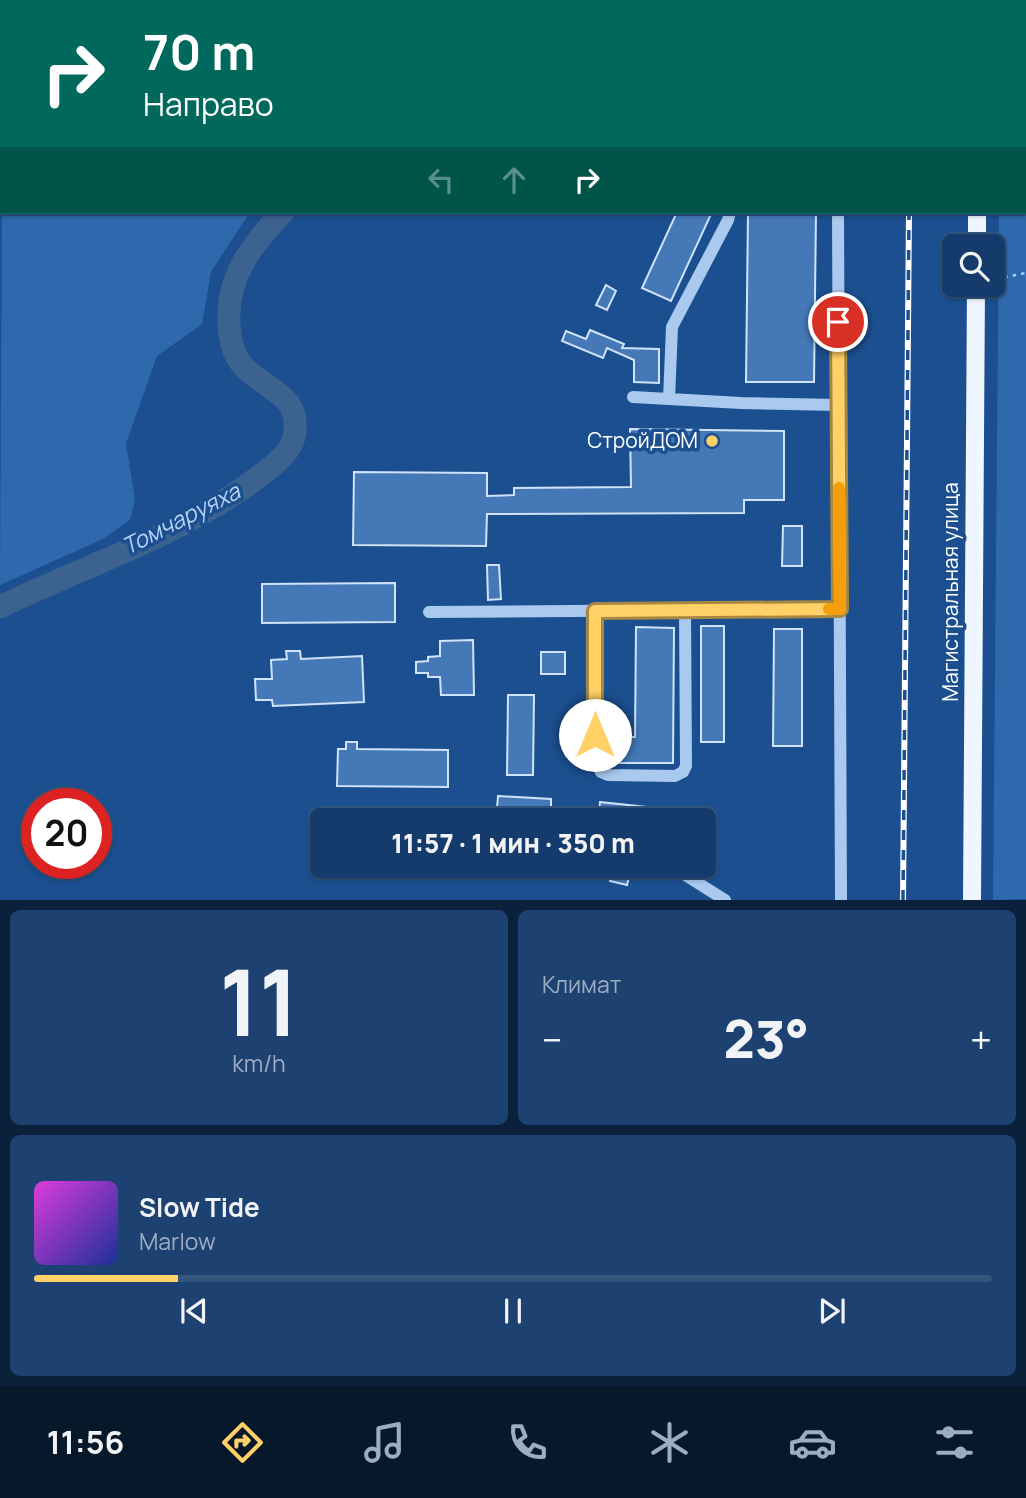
<!DOCTYPE html>
<html lang="ru">
<head>
<meta charset="utf-8">
<style>
  :root { --surface:#143b6b; --page:#1d4271; --text:#f1f3f6; --muted:#9dadc1; --line:#33557e; --accent:#ffd166 }
  body { margin:0; font-family:Manrope,sans-serif; background:var(--page); color:var(--text); height:100vh; display:flex; flex-direction:column; font-size:26px; white-space:nowrap }
  * { box-sizing:border-box; margin:0 }
  p { font-size:23px; color:var(--muted) }
  .icon { flex:none; width:38px; height:38px; fill:none; stroke:currentColor; stroke-width:2; stroke-linecap:round; stroke-linejoin:round }
  .map { position:relative; height:900px; overflow:hidden }
  .sheet { display:flex; flex-direction:column; gap:10px; padding:10px; background:#0b203b; flex:1 }
  .sheet>* { flex:none }
  .hud { position:absolute; left:0px; top:0px; width:1027px; height:214px; box-shadow:0 2px 5px #0004,0 0 0 2px var(--line); background:#00695c; color:#fff; overflow:hidden }
  .tools { position:absolute; left:942px; top:234px; display:grid; gap:14px }
  .tools a { display:grid; place-items:center; width:63px; height:63px; border-radius:10px; background:var(--surface); box-shadow:0 2px 5px #0004,0 0 0 2px var(--line); font-size:35px }
  .speed { position:absolute; left:21px; top:788px; display:flex; gap:14px; font-size:35px; font-weight:700; text-align:center }
  .speed>* { display:grid; place-content:center; width:91px; height:91px; border-radius:50%; background:var(--surface); box-shadow:0 2px 5px #0004,0 0 0 2px var(--line); line-height:1 }
  .speed .limit { border:10px solid #d22; background:#fff; color:#111 }
  .pin { position:absolute; display:grid; place-items:center; width:60px; height:60px; color:#fff; margin:-30px; border:4px solid #fff; border-radius:50%; box-shadow:0 2px 7px #0007 }
  .me { position:absolute; width:77px; margin:-38px; rotate:0deg; stroke-linejoin:round; filter:drop-shadow(0 0 5px #0008) }
  .turn { display:flex; align-items:center; gap:24px; height:147px; padding:0 28px; font-size:32px }
  .turn .icon { width:91px; height:91px; stroke-width:2.5 }
  .turn b { display:block; font-size:49px; line-height:60px }
  .lanes { display:flex; align-items:center; height:66px; padding:0 28px; background:#0003; justify-content:center; gap:35px; direction:ltr }
  .lanes .off { opacity:.35 }
  .big { font-size:52px; font-weight:800; line-height:1.1 }
  .sheet .widget { flex:1; display:flex; flex-direction:column; justify-content:center; gap:10px; min-width:0; padding:0 24px; border-radius:10px; background:var(--page) }
  .sheet .dial { align-items:center; gap:0 }
  .dial b { font-size:91px; line-height:1 }
  .song { display:flex; align-items:center; gap:21px }
  .cover { width:84px; height:84px; border-radius:10px; background:linear-gradient(135deg,hsl(300 70% 55%),hsl(230 70% 35%)) }
  .played { height:7px; border-radius:4px; background:linear-gradient(90deg,var(--accent) 15%,var(--line) 15%) }
  .keys { display:flex; justify-content:space-around; direction:ltr }
  .heat { display:flex; justify-content:space-between; align-items:center; font-size:38px; direction:ltr }
  .sheet .tiles { flex:1; display:grid; gap:10px; grid-template-columns:1fr 1fr }
  .widget:last-child { grid-column:span 2 }
  .trip { position:absolute; left:310px; top:808px; width:406px; height:70px; border-radius:10px; background:var(--surface); box-shadow:0 2px 5px #0004,0 0 0 2px var(--line); font-weight:800; line-height:70px; text-align:center }
  .tab-bar { display:flex; height:112px; justify-content:space-around; align-items:center; background:#08182b; color:var(--muted) }
  .tab-bar .icon { width:49px; height:49px }
  .tab-bar .active { color:var(--accent) }
  .tab-bar b { font-size:32px; color:var(--text) }
  .map>svg:first-child { display:block }
  .green { fill:#2e69ad }
  .lines { fill:none; stroke-linecap:round; stroke-linejoin:round }
  .river { stroke:#3c6290; stroke-width:23 }
  .building { fill:#4478b7; stroke:#cfe3fa; stroke-width:2 }
  .path { stroke:#a9c9ee; stroke-width:2.5; stroke-dasharray:3.5 5; stroke-linecap:butt }
  .minor { stroke:#a9c9ee; stroke-width:12 }
  .major { stroke:#f0f6ff; stroke-width:18 }
  .rail-casing { stroke:#fff; stroke-width:6 }
  .rail { stroke:#1b4f8f; stroke-width:3.5; stroke-dasharray:10; stroke-linecap:butt }
  .route-casing { stroke:#a68842; stroke-width:18 }
  .route { stroke:#ffd166; stroke-width:12 }
  .slow { stroke:#f59e0b; stroke-width:12 }
  .poi-dot { fill:#ffd166; stroke:#1b4f8f; stroke-width:2.5 }
  .labels { text-anchor:middle; stroke-width:7; stroke-linejoin:round; paint-order:stroke }
  .poi-label { font-size:21px; fill:#fff; stroke:#1b4f8f; text-anchor:end }
  .street-label { font-size:21px; fill:#fff; stroke:#1b4f8f }
  .water-label { font-size:23px; font-style:italic; fill:#b5d3f5; stroke:#1b4f8f }
</style>
</head>
<body>
<div class="map">
<svg width="1026" height="900" viewBox="0 0 1026 900">
  <rect width="100%" height="100%" fill="#1b4f8f"/>
  <!-- green -->
  <path class="green" d="M 255,0 L 431,0 L 433,2 L 253,2 Z
    M 1026,153 L 1026,899 L 993,900 L 999,212 L 1026,212 Z
    M 2,196 L 2,212 L 250,212 L 211,272 L 202,324 L 157,356 L 126,443 L 135,500 L 130,520 L 103,539 L 0,585 Z"/>
  <g class="lines">
    <!-- river -->
    <path class="river" d="M 192,2 L 194,0
      M 563,2 L 563,0
      M 0,174 L 2,173
      M 0,607 C 86,565 180,536 257,478 C 269,469 284,458 291,445 C 297,433 297,415 289,404 C 281,392 256,380 244,367 C 232,353 230,340 229,323 C 226,277 253,243 283,212"/>
  </g>
  <!-- building -->
  <path class="building" d="M 677,212 L 712,212 L 671,301 L 642,288 Z
    M 748,212 L 816,212 L 814,382 L 746,382 Z
    M 606,285 L 616,291 L 607,310 L 596,305 Z
    M 590,330 L 624,344 L 622,348 L 659,349 L 659,383 L 634,382 L 634,360 L 607,348 L 603,358 L 562,341 L 566,331 L 586,339 Z
    M 630,429 L 784,431 L 784,500 L 744,500 L 744,513 L 487,514 L 486,546 L 353,545 L 354,472 L 487,473 L 487,496 L 514,495 L 514,488 L 631,487 Z
    M 783,526 L 802,526 L 802,566 L 782,566 Z
    M 487,565 L 499,565 L 501,599 L 488,600 Z
    M 395,583 L 395,622 L 262,623 L 262,584 Z
    M 701,626 L 724,626 L 724,742 L 701,742 Z
    M 636,627 L 674,628 L 673,763 L 613,763 L 613,737 L 635,737 Z
    M 774,629 L 802,629 L 802,746 L 773,746 Z
    M 473,640 L 474,695 L 441,695 L 440,677 L 428,677 L 428,673 L 416,673 L 416,662 L 428,661 L 428,657 L 440,656 L 440,641 Z
    M 286,651 L 300,651 L 301,659 L 362,656 L 364,702 L 273,706 L 272,700 L 256,700 L 255,679 L 272,679 L 271,660 L 287,659 Z
    M 541,652 L 565,652 L 565,674 L 541,674 Z
    M 508,695 L 534,695 L 533,775 L 507,775 Z
    M 346,742 L 357,742 L 357,749 L 448,750 L 448,787 L 337,786 L 338,749 L 346,749 Z
    M 498,796 L 551,799 L 551,812 L 497,808 Z
    M 600,802 L 646,807 L 645,821 L 598,821 Z
    M 590,866 L 632,866 L 627,885 L 610,881 L 611,875 L 589,870 Z"/>
  <g class="lines">
    <!-- path -->
    <path class="path" d="M 989,289 L 995,289 L 995,279 L 1026,273"/>
    <!-- minor -->
    <path class="minor" d="M 839,2 L 839,0
      M 838,212 L 841,900
      M 633,397 L 741,403 L 838,405
      M 669,399 L 672,327 L 728,220 L 730,212
      M 595,611 L 595,760 L 601,772 L 608,775 L 675,776 L 683,772 L 686,766 L 685,610
      M 429,612 L 840,609
      M 671,866 L 725,900"/>
    <!-- major -->
    <path class="major" d="M 978,2 L 978,0
      M 977,247 L 977,212
      M 972,900 L 976,285"/>
    <!-- rail casing -->
    <g class="rail-casing">
      <path id="rail" d="M 911,2 L 911,0
        M 903,900 L 909,212"/>
    </g>
    <!-- rail -->
    <use href="#rail" class="rail"/>
  </g>
  <g class="lines">
    <!-- route casing -->
    <g class="route-casing">
      <path id="route" d="M 595,735 L 595,611 L 840,609 L 838,322"/>
    </g>
    <!-- route -->
    <use href="#route" class="route"/>
    <!-- slow -->
    <path class="slow" d="M 829,609 L 840,609 L 839,488"/>
  </g>
  <!-- markers -->
  <circle class="poi-dot" cx="712" cy="441" r="7"/>
  <g class="labels">
    <!-- poi labels -->
    <g class="poi-label">
      <text x="698" y="448">СтройДОМ</text>
    </g>
    <!-- street labels -->
    <g class="street-label">
      <text transform="translate(951 592) rotate(-90)" y="7">Магистральная улица</text>
    </g>
    <!-- water labels -->
    <g class="water-label">
      <text transform="translate(181 519) rotate(-27)" y="8">Томчаруяха</text>
    </g>
  </g>
</svg>
<div class="tools">
<a><svg class="icon" aria-label="search" viewBox="0 0 24 24"><circle cx="10" cy="10" r="6"/><path d="M15 15l6 6"/></svg></a>
</div>
<div class="speed"><div class="limit">20</div></div>
<div class="pin" style="left:838px;top:322px;background:#d93025"><svg class="icon" aria-label="arrive" viewBox="0 0 24 24"><path d="M6 21V4h12l-3 4 3 4H6"/></svg></div>
<svg class="me" style="left:595px;top:735px" viewBox="-20 -20 40 40"><circle r="19" fill="#fff"/><path d="M0-13L10 11 0 6-10 11z" fill="#ffd166"/></svg>
<div class="trip">11:57 · 1 мин · 350 m</div>
<div class="hud">
<div class="turn"><svg class="icon" aria-label="right" viewBox="0 0 24 24"><path d="M7 20v-9h11M14 6l5 5-5 5"/></svg><div><b>70 m</b>Направо</div></div>
<div class="lanes"><svg class="icon off" aria-label="left" viewBox="0 0 24 24"><path d="M17 20v-9H6M10 6l-5 5 5 5"/></svg><svg class="icon off" aria-label="ahead" viewBox="0 0 24 24"><path d="M12 20V5M6 11l6-6 6 6"/></svg><svg class="icon" aria-label="right" viewBox="0 0 24 24"><path d="M7 20v-9h11M14 6l5 5-5 5"/></svg></div>
</div>
</div>
<section class="sheet">
<div class="tiles">
<div class="widget dial"><b>11</b><p>km/h</p></div>
<div class="widget"><p>Климат</p>
<div class="heat"><a>−</a><b class="big">23°</b><a>+</a></div>
</div>
<div class="widget">
<div class="song"><i class="cover"></i><div><b>Slow Tide</b><p>Marlow</p></div></div>
<div class="played"></div>
<div class="keys"><svg class="icon" aria-label="previous" viewBox="0 0 24 24"><path d="M18 5L8 12l10 7zM5 5v14"/></svg><svg class="icon" aria-label="pause" viewBox="0 0 24 24"><path d="M8 5v14M16 5v14"/></svg><svg class="icon" aria-label="next" viewBox="0 0 24 24"><path d="M6 5l10 7-10 7zM19 5v14"/></svg></div>
</div>
</div>
</section>
<nav class="tab-bar">
<b>11:56</b>
<svg class="icon active" aria-label="directions" viewBox="0 0 24 24"><path d="M12 3l9 9-9 9-9-9zM9 14v-3h6M13 9l2 2-2 2"/></svg>
<svg class="icon" aria-label="music" viewBox="0 0 24 24"><path d="M9 18V5l10-2v13"/><circle cx="6" cy="18" r="3"/><circle cx="16" cy="16" r="3"/></svg>
<svg class="icon" aria-label="phone" viewBox="0 0 24 24"><path d="M5 4h4l2 5-3 2q2 4 5 5l2-3 5 2v4C11 20 4 13 5 4z"/></svg>
<svg class="icon" aria-label="climate" viewBox="0 0 24 24"><path d="M12 3v18M4 7l16 10M4 17L20 7"/></svg>
<svg class="icon" aria-label="car" viewBox="0 0 24 24"><path d="M5 17H2v-5l4-1 3-4h7l3 4 3 1v5h-3M9 17h6M6 11h13"/><circle cx="7" cy="17" r="2"/><circle cx="17" cy="17" r="2"/></svg>
<svg class="icon" aria-label="filters" viewBox="0 0 24 24"><path d="M4 7h16M4 17h16"/><circle cx="9" cy="7" r="2"/><circle cx="15" cy="17" r="2"/></svg>
</nav>
</body>
</html>
